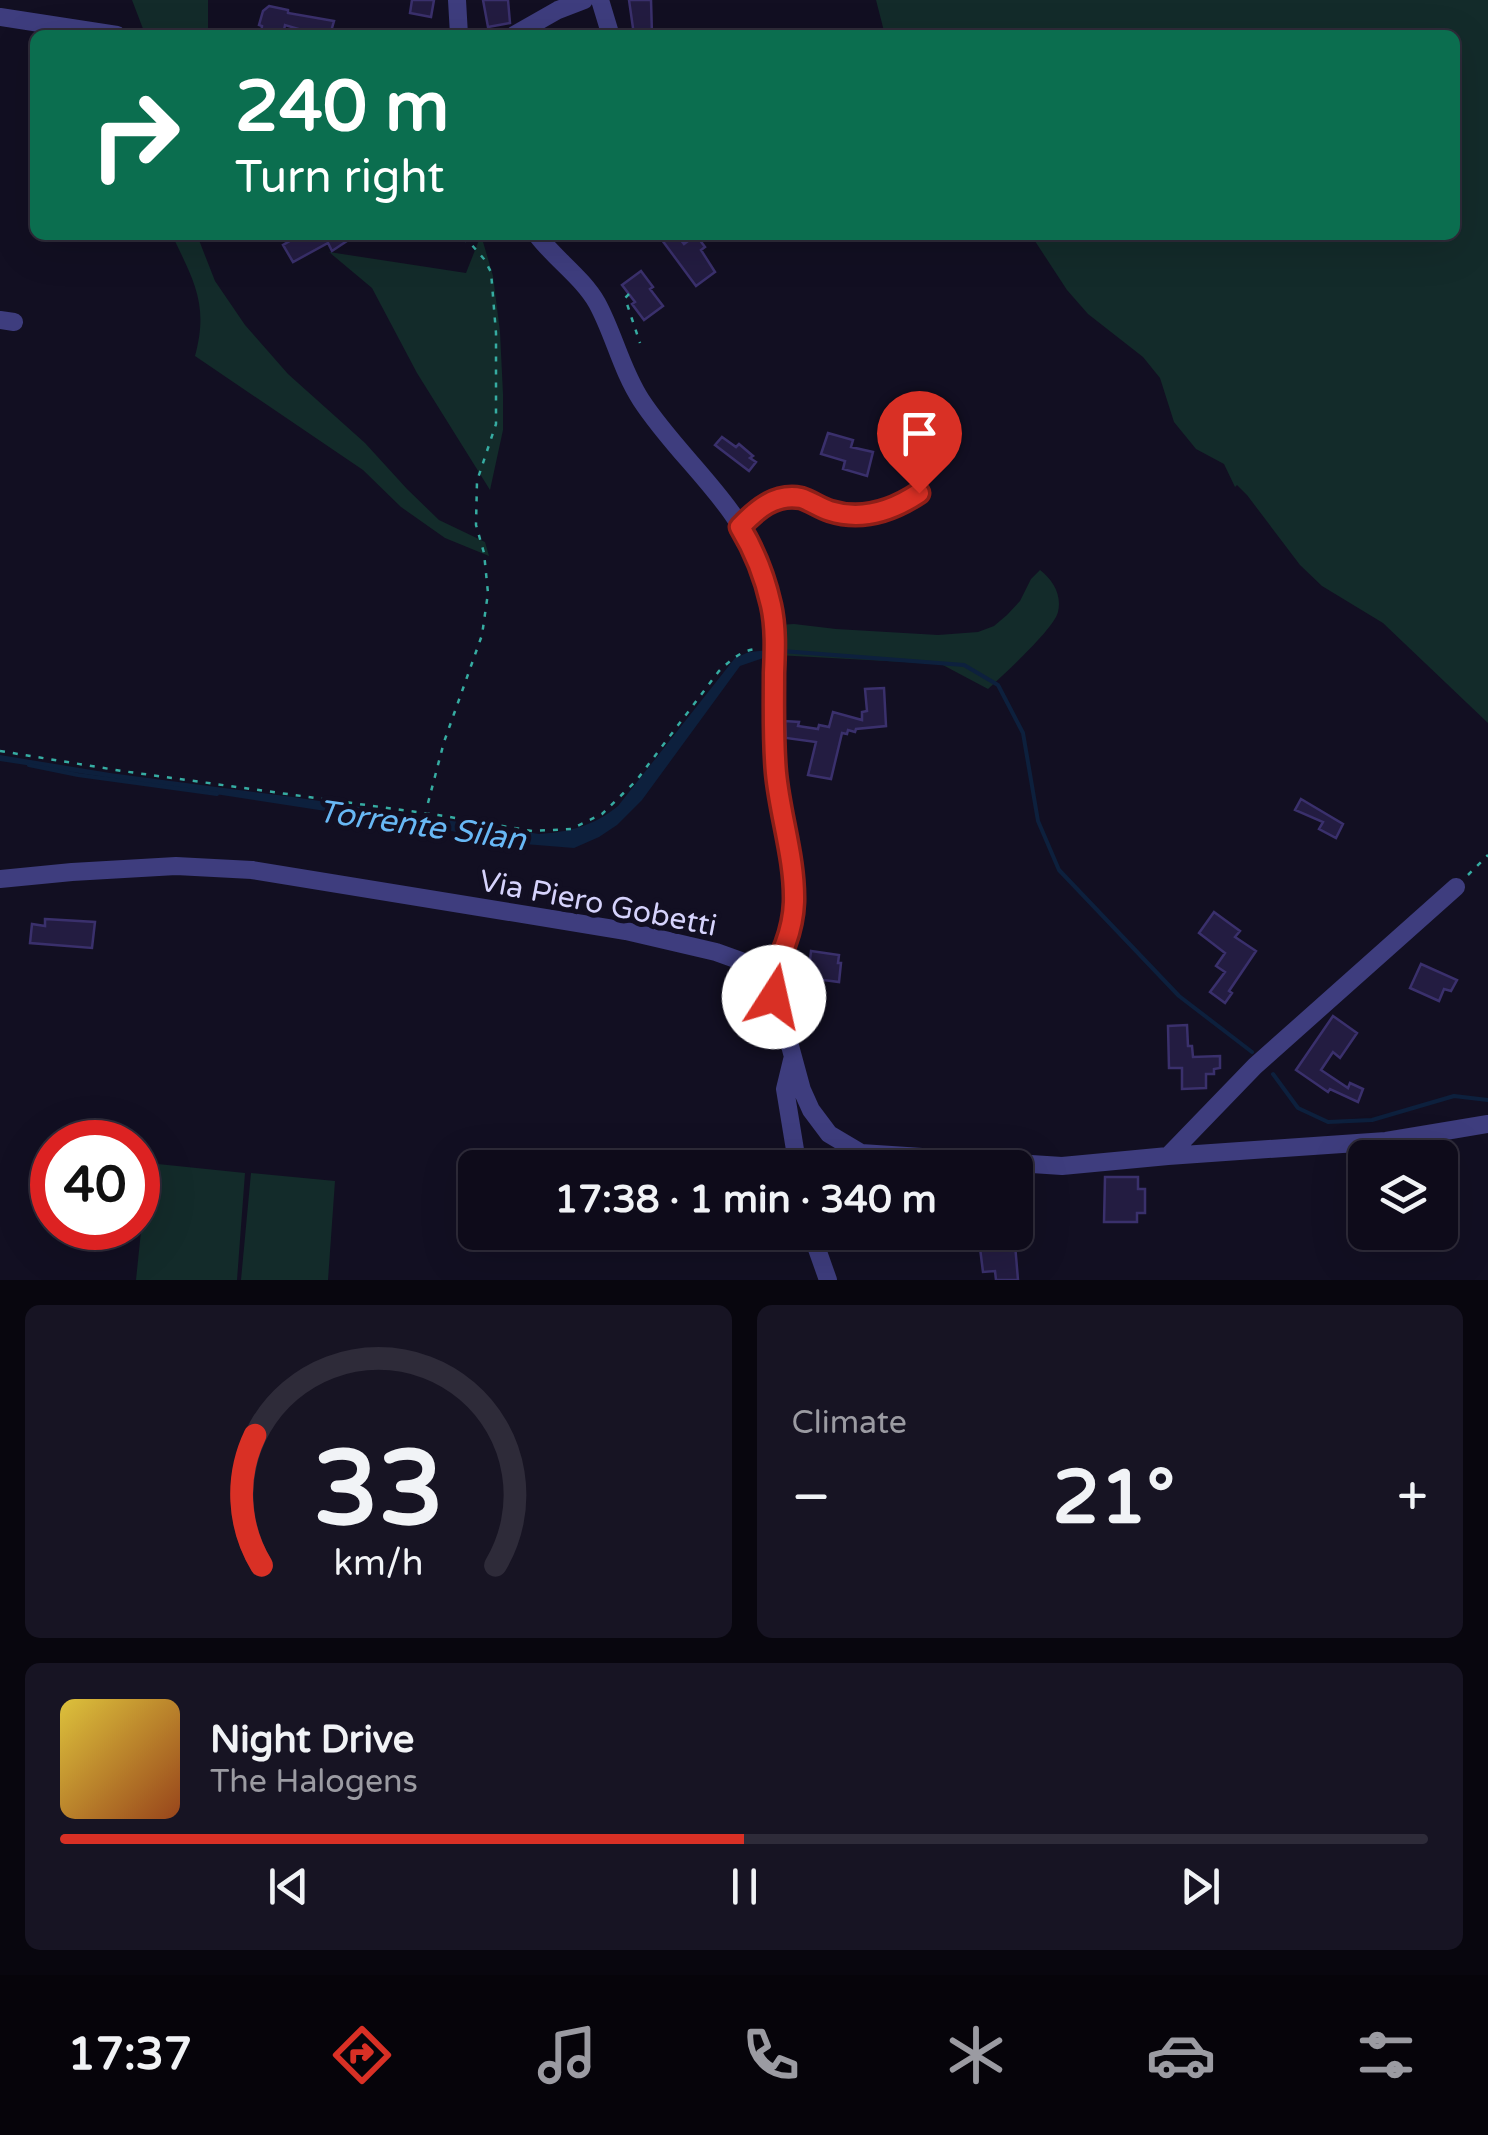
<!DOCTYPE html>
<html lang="en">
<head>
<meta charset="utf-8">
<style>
  :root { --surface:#0e0b1a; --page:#171423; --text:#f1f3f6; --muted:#9b9ba2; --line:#2e2b39; --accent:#d93025 }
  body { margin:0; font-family:"Varela Round",sans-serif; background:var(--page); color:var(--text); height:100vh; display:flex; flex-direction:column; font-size:38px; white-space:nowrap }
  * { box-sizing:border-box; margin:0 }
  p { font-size:32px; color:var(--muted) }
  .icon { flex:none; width:55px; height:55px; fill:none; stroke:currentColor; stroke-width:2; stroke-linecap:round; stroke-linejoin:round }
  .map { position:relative; height:1280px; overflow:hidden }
  .sheet { display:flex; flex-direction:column; gap:25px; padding:25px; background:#08060e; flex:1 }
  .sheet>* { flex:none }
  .guide { position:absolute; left:30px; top:30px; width:1430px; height:210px; border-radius:15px; box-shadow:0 10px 40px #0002,0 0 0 2px var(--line); background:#0b6e4f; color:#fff; overflow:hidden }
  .buttons { position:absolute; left:1348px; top:1140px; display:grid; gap:20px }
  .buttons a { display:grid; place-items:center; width:110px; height:110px; border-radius:15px; background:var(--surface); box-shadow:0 10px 40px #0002,0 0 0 2px var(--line); font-size:50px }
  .speed { position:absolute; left:30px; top:1120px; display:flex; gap:20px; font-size:50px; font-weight:700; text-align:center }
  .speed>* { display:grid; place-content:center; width:130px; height:130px; border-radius:50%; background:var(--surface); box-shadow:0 10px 40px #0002,0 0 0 2px var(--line); line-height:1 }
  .speed .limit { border:15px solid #d22; background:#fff; color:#111 }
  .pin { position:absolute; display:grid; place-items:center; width:85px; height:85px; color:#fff; margin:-102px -42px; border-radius:50% 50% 50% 0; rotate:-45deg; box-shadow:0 0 10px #0007 }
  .pin .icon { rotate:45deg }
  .me { position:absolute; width:110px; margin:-55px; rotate:10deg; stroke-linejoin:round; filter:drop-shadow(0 0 8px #0008) }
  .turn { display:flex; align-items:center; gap:35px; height:210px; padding:0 40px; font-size:45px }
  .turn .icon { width:130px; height:130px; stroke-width:2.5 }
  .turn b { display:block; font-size:70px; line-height:85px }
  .big { font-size:75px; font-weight:700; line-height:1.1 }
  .sheet .widget { flex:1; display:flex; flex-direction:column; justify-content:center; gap:15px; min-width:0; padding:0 35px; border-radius:15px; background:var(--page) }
  .sheet .dial { align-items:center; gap:0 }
  .dial svg { height:260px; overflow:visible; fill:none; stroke:var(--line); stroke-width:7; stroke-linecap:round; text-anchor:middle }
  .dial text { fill:var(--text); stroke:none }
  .song { display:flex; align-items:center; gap:30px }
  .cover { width:120px; height:120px; border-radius:15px; background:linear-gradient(135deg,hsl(50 70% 55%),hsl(20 70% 35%)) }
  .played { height:10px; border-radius:5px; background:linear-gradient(90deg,var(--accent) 50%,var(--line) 50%) }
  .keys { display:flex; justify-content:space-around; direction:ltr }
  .heat { display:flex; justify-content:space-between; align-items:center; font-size:55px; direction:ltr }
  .sheet .tiles { flex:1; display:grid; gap:25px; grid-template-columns:1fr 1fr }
  .widget:last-child { grid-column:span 2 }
  .trip { position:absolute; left:458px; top:1150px; width:575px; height:100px; border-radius:15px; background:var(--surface); box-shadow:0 10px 40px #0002,0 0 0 2px var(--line); font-weight:700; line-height:100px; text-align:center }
  .dock { display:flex; height:160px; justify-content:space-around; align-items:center; background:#06040a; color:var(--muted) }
  .dock .icon { width:70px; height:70px }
  .dock .active { color:var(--accent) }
  .dock b { font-size:45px; color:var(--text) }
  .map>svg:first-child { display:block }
  .green { fill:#132b2a }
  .water { fill:#0d203d }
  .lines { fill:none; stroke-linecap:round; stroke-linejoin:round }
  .stream { stroke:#0d203d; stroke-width:4 }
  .building { fill:#231c41; stroke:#3a306c; stroke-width:2.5 }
  .path { stroke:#36aca2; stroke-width:2.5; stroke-dasharray:5 8; stroke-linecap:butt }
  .minor { stroke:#3e3d7e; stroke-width:18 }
  .route-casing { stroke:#8d1f18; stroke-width:25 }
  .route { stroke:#d93025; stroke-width:18 }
  .labels { text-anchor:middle; stroke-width:10; stroke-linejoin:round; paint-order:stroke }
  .street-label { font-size:30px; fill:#d6d3fc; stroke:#120f22 }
  .water-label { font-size:32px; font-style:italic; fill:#68b8f5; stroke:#120f22 }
</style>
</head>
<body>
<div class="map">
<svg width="1488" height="1280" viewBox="0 0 1488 1280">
  <rect width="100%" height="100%" fill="#120f22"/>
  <!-- green -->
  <path class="green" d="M 132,0 L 208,0 L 208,35 L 145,34 Z
    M 876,0 L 1488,0 L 1488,723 L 1383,623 L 1322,586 L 1300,565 L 1247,495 L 1237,485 L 1235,487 L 1224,464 L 1196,449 L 1174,422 L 1160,378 L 1143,357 L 1088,314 L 1067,290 L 1031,235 L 1455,235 L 1455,35 L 885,35 Z
    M 172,235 L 197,235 L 215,281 L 245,325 L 288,374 L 365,443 L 407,489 L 439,520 L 485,542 L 489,556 L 445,538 L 401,507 L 363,470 L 195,356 C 209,305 194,281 172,235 Z
    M 481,235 L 493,276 L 500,332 L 503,394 L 503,430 L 490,490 L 417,373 L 372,288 L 329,252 L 466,273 Z
    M 1040,570 C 1053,580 1062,595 1058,612 C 1054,629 1003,675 988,689 L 941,664 L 776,655 L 778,625 L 794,624 L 836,629 L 938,635 L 978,632 L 994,626 L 1007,615 L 1020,601 L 1031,579 Z
    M 148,1163 L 245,1173 L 237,1280 L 136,1280 Z
    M 251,1173 L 335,1181 L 328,1280 L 241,1280 Z"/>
  <!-- water -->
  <path class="water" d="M 770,650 L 769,656 L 740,666 L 642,800 L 617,825 L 599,837 L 574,848 L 512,843 L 436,828 L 0,761 L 0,755 L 110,773 L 293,797 L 539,834 C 569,832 594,826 618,806 L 735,658 L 749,652 Z"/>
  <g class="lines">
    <!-- stream -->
    <path class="stream" d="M 782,651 L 964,665 L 998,685 L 1023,733 L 1038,821 L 1059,870 L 1179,996 L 1252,1052
      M 29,765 L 78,775 L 217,794
      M 1273,1074 L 1298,1108 L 1328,1122 L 1372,1120 L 1454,1096 L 1488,1100"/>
  </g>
  <!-- building -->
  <path class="building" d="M 412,0 L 434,0 L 431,17 L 410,13 Z
    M 483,0 L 508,0 L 510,23 L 488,27 Z
    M 629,0 L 651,0 L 652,35 L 634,35 Z
    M 269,6 L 288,10 L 288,13 L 334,21 L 330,35 L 308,35 L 309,32 L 285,25 L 283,35 L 261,35 L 262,26 L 259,25 L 263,11 Z
    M 300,235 L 356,235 L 332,251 L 328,243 L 293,262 L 283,245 Z
    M 670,235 L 677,235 L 684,244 L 696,235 L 705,247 L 701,250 L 715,272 L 696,286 L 662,240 Z
    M 641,271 L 653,287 L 650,289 L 663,306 L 644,320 L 632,304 L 635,302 L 622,285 Z
    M 828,433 L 853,440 L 851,447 L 873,452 L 867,476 L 843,469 L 845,461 L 821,454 Z
    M 722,437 L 736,447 L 739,444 L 753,456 L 750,458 L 756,462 L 749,471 L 715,445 Z
    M 884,688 L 886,726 L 856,729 L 855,732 L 848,730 L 847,734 L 842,733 L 831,779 L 808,775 L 816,742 L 786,738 L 785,721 L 799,722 L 798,726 L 818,729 L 819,725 L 829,727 L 833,712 L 862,720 L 862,712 L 867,711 L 865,689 Z
    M 1301,799 L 1343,824 L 1336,838 L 1319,829 L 1323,822 L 1295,810 Z
    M 1214,912 L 1240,931 L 1235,937 L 1256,951 L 1229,991 L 1232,993 L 1225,1003 L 1210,992 L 1225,972 L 1216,966 L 1225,953 L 1199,933 Z
    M 45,919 L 95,922 L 92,948 L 30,943 L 32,924 L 45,926 Z
    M 811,951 L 839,955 L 838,963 L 841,963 L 839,982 L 808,978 Z
    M 1421,964 L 1457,980 L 1451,991 L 1444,989 L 1439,1001 L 1410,988 Z
    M 1333,1016 L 1357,1033 L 1340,1058 L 1333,1052 L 1321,1070 L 1348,1088 L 1350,1083 L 1363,1089 L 1358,1102 L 1330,1089 L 1328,1092 L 1296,1070 Z
    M 1187,1025 L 1188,1046 L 1192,1046 L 1193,1057 L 1220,1056 L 1220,1068 L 1214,1069 L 1214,1074 L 1206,1074 L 1206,1088 L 1182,1089 L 1182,1068 L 1169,1068 L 1168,1026 Z
    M 783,1152 L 785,1168 L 762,1168 L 762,1153 Z
    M 1105,1177 L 1138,1177 L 1138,1189 L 1145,1189 L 1145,1213 L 1137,1213 L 1137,1222 L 1104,1222 Z
    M 1015,1244 L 1018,1280 L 996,1280 L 995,1271 L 983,1272 L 980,1248 Z"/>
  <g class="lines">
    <!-- path -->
    <path class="path" d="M 629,294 L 625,298 L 640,343
      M 0,751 L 122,771 L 438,815 L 532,831 L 571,829 L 602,814 L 636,781 L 719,671 C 731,660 742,649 759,649
      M 428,803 L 444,742 L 482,635 L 488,593 L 484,553 L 476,525 L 477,481 L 496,424 L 496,333 L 491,272 L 484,259 L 471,244 L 455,235
      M 1468,875 L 1488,855"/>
    <!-- minor -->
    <path class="minor" d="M 457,0 L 459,35
      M 600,0 L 610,33
      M 0,17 L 117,35
      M 514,35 L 558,10 L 584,0
      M 537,235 C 555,259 582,277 597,303 C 614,334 621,369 641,400 C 667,440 703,473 731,512 C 750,538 762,570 770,602 C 776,623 775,647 774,670 C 773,707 771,746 777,783 C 787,847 812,924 765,980
      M 0,320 L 14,322
      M 740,527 C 756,510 776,493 801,498 C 811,500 820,508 830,511 C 862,521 892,511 919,493
      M 0,879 L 72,872 L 176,866 L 252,870 L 626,931 L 716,952 L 741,961 L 758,972 L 765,980 L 783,1020 L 802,1090 L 811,1110 L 829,1134 L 861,1153 L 1062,1166 L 1168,1156 L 1386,1141 L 1488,1124
      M 792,1060 L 785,1089 L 798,1168
      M 1168,1156 L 1255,1066 L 1456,887
      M 811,1232 L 828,1280"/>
  </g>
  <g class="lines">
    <!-- route casing -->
    <g class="route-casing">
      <path id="route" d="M 774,997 L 765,980 C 782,960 793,929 794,902 C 795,858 780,816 776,773 C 773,740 774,707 774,673 C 775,651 776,627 771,605 C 765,578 754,550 740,527 C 756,510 775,493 801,498 C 811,501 820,508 830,511 C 862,521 892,511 919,493"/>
    </g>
    <!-- route -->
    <use href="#route" class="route"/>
  </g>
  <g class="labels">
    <!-- street labels -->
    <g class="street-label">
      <text transform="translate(598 903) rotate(11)" y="10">Via Piero Gobetti</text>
    </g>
    <!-- water labels -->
    <g class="water-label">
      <text transform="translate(422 825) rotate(8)" y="11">Torrente Silan</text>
    </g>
  </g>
</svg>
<div class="buttons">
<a><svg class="icon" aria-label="layers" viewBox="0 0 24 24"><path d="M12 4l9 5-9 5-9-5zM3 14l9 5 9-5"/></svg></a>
</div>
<div class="speed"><div class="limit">40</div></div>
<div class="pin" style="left:919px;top:493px;background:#d93025"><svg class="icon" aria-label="arrive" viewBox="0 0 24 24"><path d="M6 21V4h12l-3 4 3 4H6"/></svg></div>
<svg class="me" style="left:774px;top:997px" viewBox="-20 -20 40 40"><circle r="19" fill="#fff"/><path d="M0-13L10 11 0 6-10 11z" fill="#d93025"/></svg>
<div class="trip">17:38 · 1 min · 340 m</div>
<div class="guide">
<div class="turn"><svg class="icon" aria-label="right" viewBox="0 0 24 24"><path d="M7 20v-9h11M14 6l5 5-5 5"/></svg><div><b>240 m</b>Turn right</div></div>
</div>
</div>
<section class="sheet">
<div class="tiles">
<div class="widget dial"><svg viewBox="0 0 100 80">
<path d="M14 69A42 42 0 1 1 86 69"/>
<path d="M14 69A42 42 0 0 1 12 29" stroke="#d93025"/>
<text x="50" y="56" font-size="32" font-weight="700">33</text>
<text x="50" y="72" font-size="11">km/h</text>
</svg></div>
<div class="widget"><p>Climate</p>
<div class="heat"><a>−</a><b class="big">21°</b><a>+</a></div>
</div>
<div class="widget">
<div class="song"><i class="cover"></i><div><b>Night Drive</b><p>The Halogens</p></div></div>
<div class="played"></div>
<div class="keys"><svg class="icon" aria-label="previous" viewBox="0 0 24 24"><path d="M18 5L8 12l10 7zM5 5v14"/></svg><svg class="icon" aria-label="pause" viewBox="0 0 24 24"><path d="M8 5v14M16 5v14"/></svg><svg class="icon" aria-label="next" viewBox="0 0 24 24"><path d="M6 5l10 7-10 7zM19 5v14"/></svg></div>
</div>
</div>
</section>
<nav class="dock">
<b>17:37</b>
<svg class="icon active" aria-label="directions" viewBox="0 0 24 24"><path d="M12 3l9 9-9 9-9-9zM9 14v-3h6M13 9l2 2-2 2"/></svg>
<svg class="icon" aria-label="music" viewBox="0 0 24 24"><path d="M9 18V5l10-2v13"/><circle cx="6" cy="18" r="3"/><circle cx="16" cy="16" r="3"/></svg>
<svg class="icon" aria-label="phone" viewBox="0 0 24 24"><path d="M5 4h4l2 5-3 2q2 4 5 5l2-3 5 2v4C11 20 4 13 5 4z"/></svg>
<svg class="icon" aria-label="climate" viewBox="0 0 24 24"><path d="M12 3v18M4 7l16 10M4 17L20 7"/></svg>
<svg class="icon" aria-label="car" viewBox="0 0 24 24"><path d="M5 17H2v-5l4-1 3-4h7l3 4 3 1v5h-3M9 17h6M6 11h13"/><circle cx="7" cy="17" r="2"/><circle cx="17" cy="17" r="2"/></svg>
<svg class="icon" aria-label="filters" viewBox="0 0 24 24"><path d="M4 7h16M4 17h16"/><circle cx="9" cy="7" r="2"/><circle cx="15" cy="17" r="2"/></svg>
</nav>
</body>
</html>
